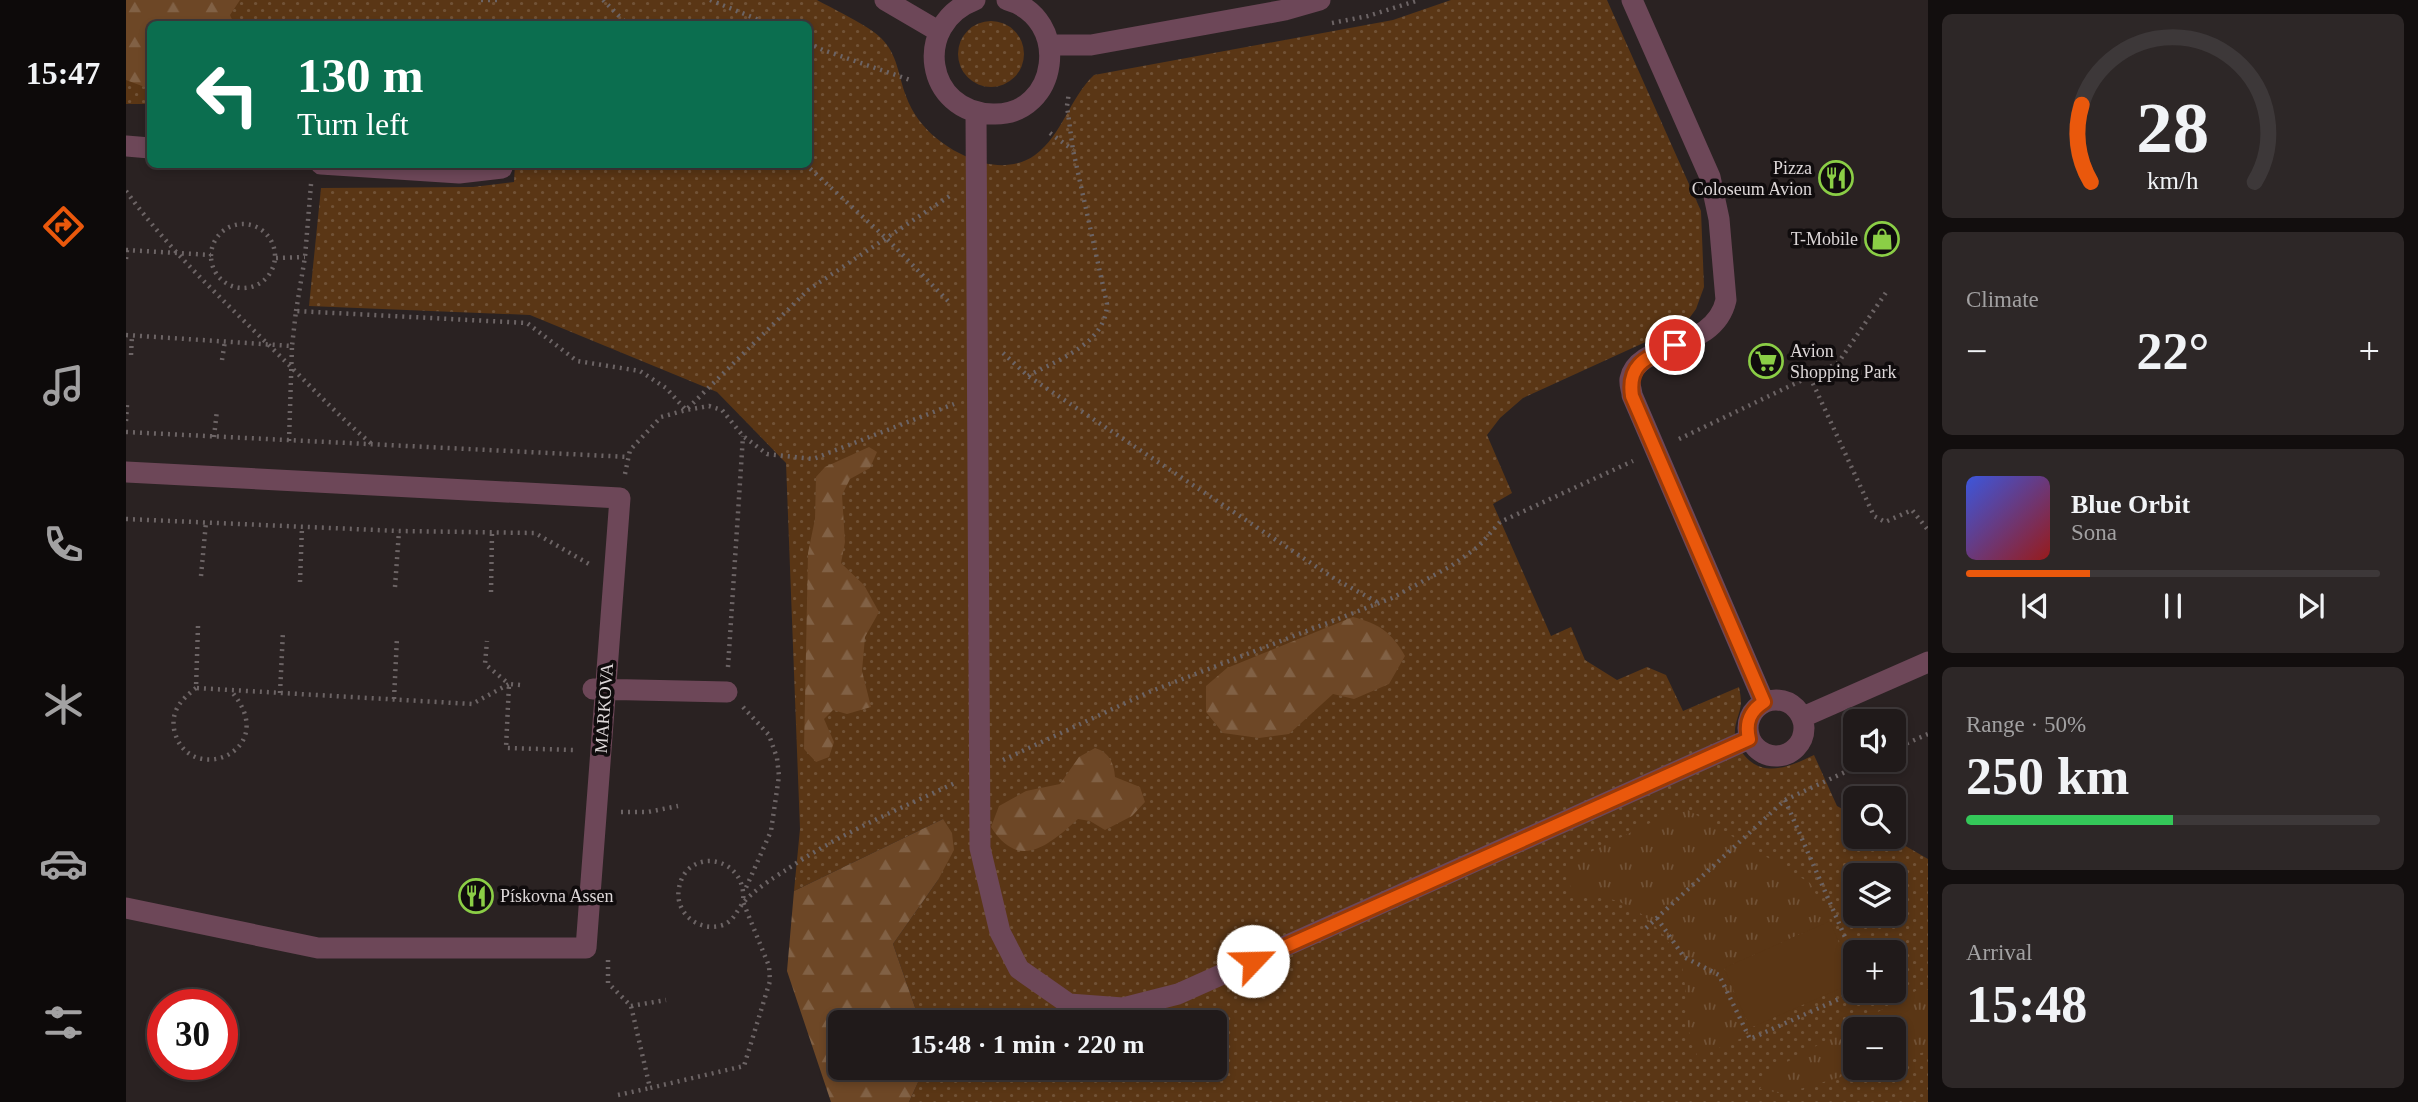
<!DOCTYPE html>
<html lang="en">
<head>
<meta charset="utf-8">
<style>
  :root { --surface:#201a1a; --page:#2d2727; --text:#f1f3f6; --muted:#a2a1a2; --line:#3d3839; --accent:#ea580c }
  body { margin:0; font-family:"Times New Roman",serif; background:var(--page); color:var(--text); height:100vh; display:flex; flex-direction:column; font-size:26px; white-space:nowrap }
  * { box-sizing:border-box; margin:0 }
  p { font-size:23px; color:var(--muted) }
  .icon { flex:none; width:38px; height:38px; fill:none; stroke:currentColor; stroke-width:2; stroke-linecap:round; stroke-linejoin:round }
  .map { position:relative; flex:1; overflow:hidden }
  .drawer { display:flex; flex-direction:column; gap:14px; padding:14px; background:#120e0e; width:490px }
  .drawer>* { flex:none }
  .top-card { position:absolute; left:21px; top:21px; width:665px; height:147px; border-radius:10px; box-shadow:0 4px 10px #0003,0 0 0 2px var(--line); background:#0b6e4f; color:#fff; overflow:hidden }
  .buttons { position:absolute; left:1717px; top:709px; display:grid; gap:14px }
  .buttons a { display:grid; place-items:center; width:63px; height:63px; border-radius:10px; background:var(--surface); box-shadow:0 4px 10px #0003,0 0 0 2px var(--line); font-size:35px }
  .speed { position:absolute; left:21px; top:989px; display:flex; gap:14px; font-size:35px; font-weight:700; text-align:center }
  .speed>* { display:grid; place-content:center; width:91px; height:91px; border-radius:50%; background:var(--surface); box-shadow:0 4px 10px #0003,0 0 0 2px var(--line); line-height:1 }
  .speed .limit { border:10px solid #d22; background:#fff; color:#111 }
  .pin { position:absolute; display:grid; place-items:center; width:60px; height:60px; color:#fff; margin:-30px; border:4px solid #fff; border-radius:50%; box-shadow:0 2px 7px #0007 }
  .me { position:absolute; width:77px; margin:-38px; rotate:66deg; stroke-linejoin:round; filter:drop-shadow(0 0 5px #0008) }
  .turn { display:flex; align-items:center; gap:24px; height:147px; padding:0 35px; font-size:32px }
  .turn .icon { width:91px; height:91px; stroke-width:2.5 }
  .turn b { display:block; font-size:49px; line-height:60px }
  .big { font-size:52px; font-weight:700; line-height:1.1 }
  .drawer .widget { flex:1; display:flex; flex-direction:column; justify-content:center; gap:10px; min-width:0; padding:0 24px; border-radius:10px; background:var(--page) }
  .drawer .dial { align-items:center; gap:0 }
  .dial svg { height:182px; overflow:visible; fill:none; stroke:var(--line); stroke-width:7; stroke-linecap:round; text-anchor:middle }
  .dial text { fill:var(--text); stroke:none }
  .song { display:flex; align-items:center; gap:21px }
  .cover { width:84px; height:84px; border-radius:10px; background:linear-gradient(135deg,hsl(230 70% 55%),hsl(0 70% 35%)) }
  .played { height:7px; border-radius:4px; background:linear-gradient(90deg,var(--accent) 30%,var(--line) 30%) }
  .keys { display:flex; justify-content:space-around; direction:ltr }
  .heat { display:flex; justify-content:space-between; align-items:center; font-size:38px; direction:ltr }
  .charge { height:10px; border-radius:5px; background:linear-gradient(90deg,#34c759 50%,var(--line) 0) }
  .trip { position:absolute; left:702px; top:1010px; width:399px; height:70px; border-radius:10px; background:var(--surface); box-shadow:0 4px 10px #0003,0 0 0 2px var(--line); font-weight:700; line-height:70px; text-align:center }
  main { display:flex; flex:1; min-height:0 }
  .tabs { display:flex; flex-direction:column; width:126px; justify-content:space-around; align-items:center; background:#0d0a0a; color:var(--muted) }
  .tabs .icon { width:49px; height:49px }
  .tabs .active { color:var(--accent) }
  .tabs b { font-size:32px; color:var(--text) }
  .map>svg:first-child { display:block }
  .grass { fill:url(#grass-dots); fill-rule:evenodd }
  .forest { fill:url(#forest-firs) }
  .park { fill:url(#park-tufts) }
  .pitch { fill:#5a3615 }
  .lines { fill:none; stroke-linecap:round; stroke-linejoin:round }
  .path { stroke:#6c6465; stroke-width:4.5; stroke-dasharray:2 5; stroke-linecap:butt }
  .minor { stroke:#6d4758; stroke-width:21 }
  .route-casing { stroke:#983908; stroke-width:18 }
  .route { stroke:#ea580c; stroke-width:12 }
  .labels { text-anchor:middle; stroke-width:7; stroke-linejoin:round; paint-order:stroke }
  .poi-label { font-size:18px; fill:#ddd7d8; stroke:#100c0d; text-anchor:end }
  .street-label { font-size:18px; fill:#ddd7d8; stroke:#100c0d }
</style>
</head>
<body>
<main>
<nav class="tabs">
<b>15:47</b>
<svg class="icon active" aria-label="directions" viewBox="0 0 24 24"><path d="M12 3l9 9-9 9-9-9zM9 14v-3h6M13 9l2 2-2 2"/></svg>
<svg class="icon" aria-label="music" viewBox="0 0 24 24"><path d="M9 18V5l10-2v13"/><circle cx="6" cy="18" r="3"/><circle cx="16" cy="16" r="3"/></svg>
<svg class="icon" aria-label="phone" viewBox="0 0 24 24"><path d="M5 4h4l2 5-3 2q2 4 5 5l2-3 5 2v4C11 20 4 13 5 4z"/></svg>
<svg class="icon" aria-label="climate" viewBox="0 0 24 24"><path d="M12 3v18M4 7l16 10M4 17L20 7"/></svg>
<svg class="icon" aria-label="car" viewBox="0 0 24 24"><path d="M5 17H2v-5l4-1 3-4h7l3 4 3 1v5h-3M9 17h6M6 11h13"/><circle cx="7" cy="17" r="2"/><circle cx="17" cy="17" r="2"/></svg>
<svg class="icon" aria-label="filters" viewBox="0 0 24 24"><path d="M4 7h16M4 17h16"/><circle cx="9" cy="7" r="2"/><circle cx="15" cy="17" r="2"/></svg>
</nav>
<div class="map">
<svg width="1802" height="1102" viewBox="0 0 1802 1102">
  <defs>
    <pattern id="grass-dots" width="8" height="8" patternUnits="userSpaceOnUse" patternTransform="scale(1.75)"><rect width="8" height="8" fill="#5a3615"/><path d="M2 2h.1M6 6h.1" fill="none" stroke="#715236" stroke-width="1.8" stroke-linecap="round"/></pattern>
    <pattern id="forest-firs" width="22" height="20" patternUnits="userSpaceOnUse" patternTransform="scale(1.75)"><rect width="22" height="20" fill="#6d4726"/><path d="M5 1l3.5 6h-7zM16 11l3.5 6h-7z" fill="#816145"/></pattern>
    <pattern id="park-tufts" width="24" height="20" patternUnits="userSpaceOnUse" patternTransform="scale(1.75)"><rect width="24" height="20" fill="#5a3615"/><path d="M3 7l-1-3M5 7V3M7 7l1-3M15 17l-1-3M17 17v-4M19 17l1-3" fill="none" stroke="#715236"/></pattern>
  </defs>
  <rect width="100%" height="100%" fill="#2a2222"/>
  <!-- grass -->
  <path class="grass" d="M 0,0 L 691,0 C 709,10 742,25 755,38 C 772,55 772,75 780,96 C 792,130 824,153 858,163 C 875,167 894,166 909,155 C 937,134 943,99 968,75 L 1267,20 L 1325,0 L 1481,0 L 1575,211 L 1578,287 L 1570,309 L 1559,324 L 1397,398 L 1374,418 L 1361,435 L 1386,493 L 1367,504 L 1425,636 L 1445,627 L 1459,660 L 1491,680 L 1521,667 L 1540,675 L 1557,711 L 1613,687 C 1614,692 1615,698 1615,703 C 1614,715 1608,723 1609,735 C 1609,742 1614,749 1618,755 C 1638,779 1665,766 1688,755 L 1711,806 L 1729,816 L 1729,836 L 1764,837 L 1802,859 L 1802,1102 L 783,1102 L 793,1080 L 794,1068 L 1088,1068 L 1088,1022 L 794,1022 L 767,944 L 812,880 L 817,819 L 668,891 L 674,829 L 660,463 L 591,392 L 404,315 L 183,306 L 195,188 L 347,187 L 388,182 L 389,164 L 682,164 L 682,24 L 24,24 L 24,104 L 0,104 ZM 1729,875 L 1768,875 L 1768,914 L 1729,914 ZM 1729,952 L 1768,952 L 1768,990 L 1729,990 ZM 1729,1029 L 1768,1029 L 1768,1068 L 1729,1068 Z
    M832 54a33 33 0 1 1 66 0a33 33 0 1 1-66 0Z"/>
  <!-- forest -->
  <path class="forest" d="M 0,0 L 114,0 L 104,15 L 108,24 L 24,24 L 24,89 L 0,80 Z
    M 743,447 L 751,452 L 744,468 L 724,479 L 716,495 L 719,542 L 715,563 L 738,585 L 753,612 L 739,637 L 736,671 L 745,707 L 721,714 L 707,710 L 698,719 L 708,742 L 703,757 L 690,762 L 678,749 L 682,553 L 689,519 L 690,477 L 699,467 Z
    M 1227,617 C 1254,624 1266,633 1279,656 L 1263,684 L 1228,699 L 1207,694 L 1163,734 L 1133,738 L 1097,733 L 1080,712 L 1080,686 L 1101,668 Z
    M 969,748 C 983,752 988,763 989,777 L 1014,787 L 1019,802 L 1006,816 L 979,830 L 964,821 L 952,819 C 922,846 893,871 865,827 L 873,806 L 900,791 L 934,784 L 953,757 Z
    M 817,819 L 826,833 L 828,850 L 812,880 L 767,944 L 794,1022 L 714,1022 L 714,1068 L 794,1068 L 793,1080 L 783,1102 L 705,1102 L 661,971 L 668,891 Z"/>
  <!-- park -->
  <path class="park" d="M 1557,807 L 1684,883 L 1704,921 L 1598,968 L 1624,1028 L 1616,1038 L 1572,1057 C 1555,1024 1564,1000 1556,967 C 1553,958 1547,950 1543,943 C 1520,909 1486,892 1446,895 L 1440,864 Z
    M 1797,987 L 1802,990 L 1802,1051 L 1768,1061 L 1768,1029 L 1729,1029 L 1729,1068 L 1745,1068 L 1657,1094 L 1634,1089 L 1641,1073 Z"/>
  <!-- pitch -->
  <path class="pitch" d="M 1704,921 L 1729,982 L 1624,1028 L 1598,968 Z"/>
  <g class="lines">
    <!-- path -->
    <path class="path" d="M 355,0 L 371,0
      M 477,0 L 501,24
      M 584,0 L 643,24
      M 1206,23 L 1242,16 L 1293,0
      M 682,43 L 697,50 L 787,81
      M 924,133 L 947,150
      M 679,164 L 760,238 L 825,304
      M 0,191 C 48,257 108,310 165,367 C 192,394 217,420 247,445
      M85 256a32 32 0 1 1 64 0a32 32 0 1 1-64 0Z
      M 0,250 L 85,255
      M 150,258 L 179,257
      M 0,259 L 1,250
      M 170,311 L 179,257 L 185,184
      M 0,335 L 166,346 L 170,311 L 401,323 L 451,361 L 514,371 L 540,388 L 560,410 L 682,290 L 825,195
      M 877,353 L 902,376 L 1209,579 L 1251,602
      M 5,355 L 6,335
      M 96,360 L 99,341
      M 902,376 C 931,360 980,344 981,304 L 947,150 L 941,106 L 943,92
      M 1684,377 L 1748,516 L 1759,522 L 1786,510 L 1802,530
      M 0,421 L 1,405
      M 0,432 L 503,457
      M 88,437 L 91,410
      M 1553,439 L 1712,363 L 1761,291
      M 163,441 L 166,346
      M 499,474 L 504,450 L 535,417 L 560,410 L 583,406 L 596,410 L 617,436 L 641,454 L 687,459 L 828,404
      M 0,519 L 273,531 L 409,533 L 463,564
      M 75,576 L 80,522
      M 174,582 L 176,527
      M 269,587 L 273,531
      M 365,592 L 366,533
      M 72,626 L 70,688 L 346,704 L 383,684 L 359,664 L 361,641
      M 602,667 L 617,436
      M 394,685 L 383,684 L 380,748 L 449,750
      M 70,688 C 56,699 45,710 48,729 C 60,789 158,752 105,691
      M 154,693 L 157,631
      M 268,699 L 271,637
      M 617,707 L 643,735 L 651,758 L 653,776 L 645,831 L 619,890
      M 1768,749 L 1802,734
      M 877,760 L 1023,692 L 1266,598 L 1325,566 L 1353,546 L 1374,522 L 1507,461
      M 1659,800 L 1729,960
      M 495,812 L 522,812 L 552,806
      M 1531,918 L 1558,957 L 1593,975 L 1624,1039 L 1733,990
      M 1520,928 L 1659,800 L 1745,760
      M 482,960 L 482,983 L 505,1006 L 524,1088 L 618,1066 L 644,981 L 643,966 L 617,902 C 622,855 560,846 553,888 C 548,913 573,933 597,925 C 609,920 610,911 618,902 C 626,892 648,877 660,870 C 713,834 773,809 831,782
      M 505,1006 L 540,1000
      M 492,1095 L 524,1088"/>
    <!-- minor -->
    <path class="minor" d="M 759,0 L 812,31
      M 849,0 C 786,24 799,113 867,114 C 933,116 946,18 881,0
      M 1506,0 L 1584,177 L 1593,219 L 1600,300 C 1588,353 1512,340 1504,379 C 1503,384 1506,391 1506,395 L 1638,702
      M 924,45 L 965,45 L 1159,10 L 1194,0
      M 850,113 L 854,848 L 874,932 L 893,969 L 943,1004 L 997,1008 L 1052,994 L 1623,739
      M 0,146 L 24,148
      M 195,164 L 333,173 L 376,168
      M 0,472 L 494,498 L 460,948 L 192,948 L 0,908
      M 467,689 L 601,692
      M1622 728a28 28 0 1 1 56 0a28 28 0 1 1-56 0Z
      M 1677,717 L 1802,662"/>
  </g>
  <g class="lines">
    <!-- route casing -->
    <g class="route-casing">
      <path id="route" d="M 1127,961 L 1623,739 C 1619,722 1624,711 1638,702 L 1506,396 C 1501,362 1523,357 1549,345"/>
    </g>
    <!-- route -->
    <use href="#route" class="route"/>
  </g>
  <!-- icons -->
  <defs>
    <g id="restaurant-ring" transform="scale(1.75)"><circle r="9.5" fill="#100c0d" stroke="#8bce46" stroke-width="1.5"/><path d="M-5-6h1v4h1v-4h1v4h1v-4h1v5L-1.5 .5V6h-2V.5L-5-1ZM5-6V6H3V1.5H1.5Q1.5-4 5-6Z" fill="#8bce46"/></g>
    <g id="shop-ring" transform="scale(1.75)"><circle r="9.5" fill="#100c0d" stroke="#8bce46" stroke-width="1.5"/><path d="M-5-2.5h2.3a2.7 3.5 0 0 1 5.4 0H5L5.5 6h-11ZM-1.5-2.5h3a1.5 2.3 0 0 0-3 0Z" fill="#8bce46"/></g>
    <g id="supermarket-ring" transform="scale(1.75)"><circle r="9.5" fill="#100c0d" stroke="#8bce46" stroke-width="1.5"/><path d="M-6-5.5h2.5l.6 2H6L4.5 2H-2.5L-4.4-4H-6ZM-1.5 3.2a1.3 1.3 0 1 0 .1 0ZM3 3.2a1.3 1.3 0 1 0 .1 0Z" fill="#8bce46"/></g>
  </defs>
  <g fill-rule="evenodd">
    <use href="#restaurant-ring" x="1710" y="178"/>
    <use href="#shop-ring" x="1756" y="239"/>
    <use href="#supermarket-ring" x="1640" y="361"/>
    <use href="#restaurant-ring" x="350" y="896"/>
  </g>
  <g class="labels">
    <!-- poi labels -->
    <g class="poi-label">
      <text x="1686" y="174">Pizza<tspan x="1686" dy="21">Coloseum Avion</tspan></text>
      <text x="1732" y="245">T-Mobile</text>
      <text x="1664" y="357" text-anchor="start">Avion<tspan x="1664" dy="21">Shopping Park</tspan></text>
      <text x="374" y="902" text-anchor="start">Pískovna Assen</text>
    </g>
    <!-- street labels -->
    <g class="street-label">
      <text transform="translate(478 708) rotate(-86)" y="6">MARKOVA</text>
    </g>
  </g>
</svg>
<div class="buttons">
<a><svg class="icon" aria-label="sound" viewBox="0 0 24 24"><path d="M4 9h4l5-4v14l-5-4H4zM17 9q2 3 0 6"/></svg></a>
<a><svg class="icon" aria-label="search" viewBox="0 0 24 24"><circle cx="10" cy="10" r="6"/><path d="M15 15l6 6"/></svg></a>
<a><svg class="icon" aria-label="layers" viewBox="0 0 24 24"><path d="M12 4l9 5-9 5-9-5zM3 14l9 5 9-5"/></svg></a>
<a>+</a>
<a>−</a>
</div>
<div class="speed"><div class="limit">30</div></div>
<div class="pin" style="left:1549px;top:345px;background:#d93025"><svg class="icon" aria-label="arrive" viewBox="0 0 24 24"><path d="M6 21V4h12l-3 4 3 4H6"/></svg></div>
<svg class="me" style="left:1127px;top:961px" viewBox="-20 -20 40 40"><circle r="19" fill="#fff"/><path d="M0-13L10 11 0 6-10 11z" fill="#ea580c"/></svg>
<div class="trip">15:48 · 1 min · 220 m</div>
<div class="top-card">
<div class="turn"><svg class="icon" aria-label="left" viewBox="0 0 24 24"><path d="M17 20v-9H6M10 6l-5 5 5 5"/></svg><div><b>130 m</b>Turn left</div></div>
</div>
</div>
<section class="drawer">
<div class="widget dial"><svg viewBox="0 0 100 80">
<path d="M14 69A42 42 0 1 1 86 69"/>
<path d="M14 69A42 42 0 0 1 10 35" stroke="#ea580c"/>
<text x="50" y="56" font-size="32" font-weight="700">28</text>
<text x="50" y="72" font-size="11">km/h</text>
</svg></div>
<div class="widget"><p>Climate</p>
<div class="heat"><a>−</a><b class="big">22°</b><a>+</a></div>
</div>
<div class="widget">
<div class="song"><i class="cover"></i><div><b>Blue Orbit</b><p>Sona</p></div></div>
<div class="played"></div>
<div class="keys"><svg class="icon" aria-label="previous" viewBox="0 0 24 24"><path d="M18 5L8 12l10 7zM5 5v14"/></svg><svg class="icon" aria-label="pause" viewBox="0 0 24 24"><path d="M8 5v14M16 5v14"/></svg><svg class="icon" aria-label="next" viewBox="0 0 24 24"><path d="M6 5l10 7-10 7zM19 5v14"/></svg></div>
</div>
<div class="widget"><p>Range · 50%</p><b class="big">250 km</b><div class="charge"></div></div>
<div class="widget"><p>Arrival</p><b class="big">15:48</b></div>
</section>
</main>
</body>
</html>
